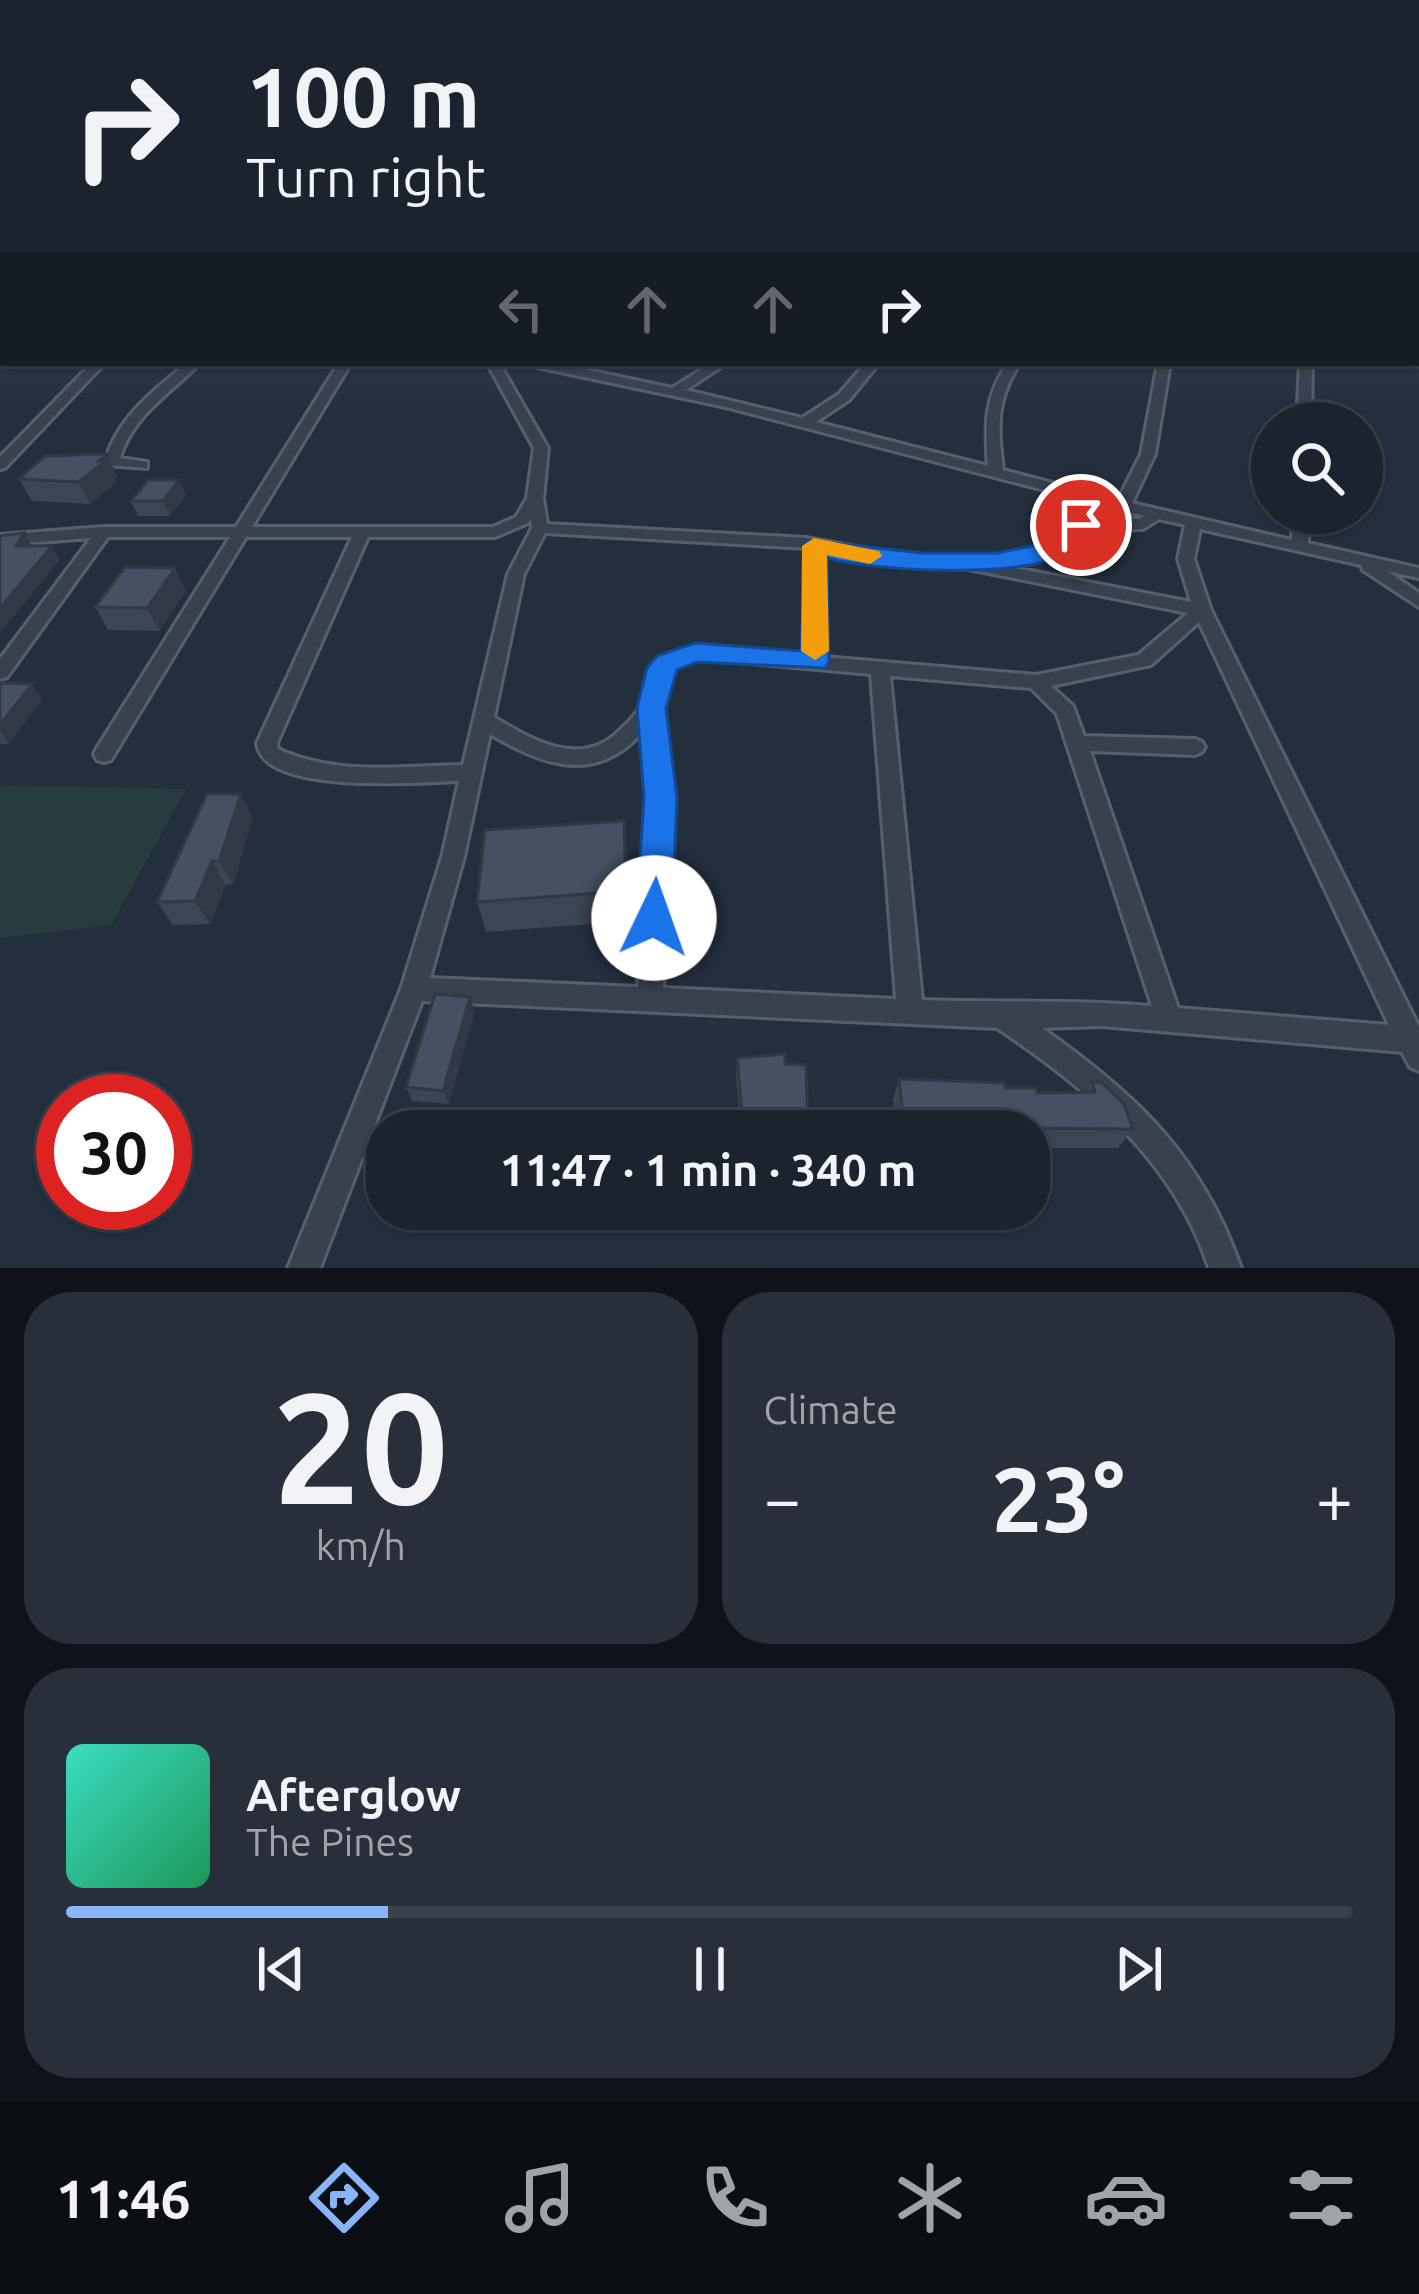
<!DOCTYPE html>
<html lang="en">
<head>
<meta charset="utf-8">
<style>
  :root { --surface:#1b232e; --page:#282f3a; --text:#f1f3f6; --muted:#a0a4aa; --line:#39404a; --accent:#8ab4f8 }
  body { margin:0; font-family:Ubuntu,sans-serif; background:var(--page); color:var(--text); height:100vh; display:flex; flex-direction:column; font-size:45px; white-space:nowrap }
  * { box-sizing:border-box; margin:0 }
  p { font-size:39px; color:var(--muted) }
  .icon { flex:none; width:66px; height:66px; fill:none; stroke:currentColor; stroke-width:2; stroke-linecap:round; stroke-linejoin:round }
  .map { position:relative; height:1268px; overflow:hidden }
  .side { display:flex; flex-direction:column; gap:24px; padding:24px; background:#0f1319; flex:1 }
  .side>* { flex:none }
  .guide { position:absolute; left:0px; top:0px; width:1419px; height:366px; box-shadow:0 3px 9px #0004,0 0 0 3px var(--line); background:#1b232e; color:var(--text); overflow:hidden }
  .controls { position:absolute; left:1251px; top:402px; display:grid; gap:24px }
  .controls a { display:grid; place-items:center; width:132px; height:132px; border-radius:50%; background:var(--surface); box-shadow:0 3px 9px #0004,0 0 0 3px var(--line); font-size:60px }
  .speed { position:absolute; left:36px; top:1074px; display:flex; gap:24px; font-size:60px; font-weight:700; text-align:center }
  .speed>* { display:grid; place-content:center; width:156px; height:156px; border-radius:50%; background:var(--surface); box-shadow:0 3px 9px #0004,0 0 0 3px var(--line); line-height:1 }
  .speed .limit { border:18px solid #d22; background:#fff; color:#111 }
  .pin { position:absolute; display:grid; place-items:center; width:102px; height:102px; color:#fff; margin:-51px; border:6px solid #fff; border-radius:50%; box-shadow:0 3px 12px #0007 }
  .me { position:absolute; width:132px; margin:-66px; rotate:3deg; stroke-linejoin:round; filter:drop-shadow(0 0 9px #0008) }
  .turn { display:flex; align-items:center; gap:42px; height:252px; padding:0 48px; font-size:54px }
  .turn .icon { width:156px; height:156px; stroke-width:2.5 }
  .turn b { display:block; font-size:84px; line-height:102px }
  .lanes { display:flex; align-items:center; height:114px; padding:0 48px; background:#0003; justify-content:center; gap:60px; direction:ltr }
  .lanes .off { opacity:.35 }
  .big { font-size:90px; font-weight:700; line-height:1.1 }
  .side .widget { flex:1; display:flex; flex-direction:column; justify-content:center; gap:18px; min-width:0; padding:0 42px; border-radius:48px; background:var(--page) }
  .side .dial { align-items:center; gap:0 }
  .dial b { font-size:156px; line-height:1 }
  .song { display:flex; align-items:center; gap:36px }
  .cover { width:144px; height:144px; border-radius:18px; background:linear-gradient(135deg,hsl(170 70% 55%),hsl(150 70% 35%)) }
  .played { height:12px; border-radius:6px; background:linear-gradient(90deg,var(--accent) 25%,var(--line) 25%) }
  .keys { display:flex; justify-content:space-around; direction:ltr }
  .heat { display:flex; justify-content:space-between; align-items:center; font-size:66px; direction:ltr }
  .side .tiles { flex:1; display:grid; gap:24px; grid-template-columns:1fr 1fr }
  .widget:last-child { grid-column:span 2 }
  .trip { position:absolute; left:366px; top:1110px; width:684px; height:120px; border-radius:48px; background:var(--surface); box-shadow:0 3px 9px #0004,0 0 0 3px var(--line); font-weight:700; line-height:120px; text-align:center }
  .tabs { display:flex; height:192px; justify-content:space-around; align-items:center; background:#0b0e12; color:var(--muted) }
  .tabs .icon { width:84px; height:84px }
  .tabs .active { color:var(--accent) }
  .tabs b { font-size:54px; color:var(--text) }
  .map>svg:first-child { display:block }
  .green { fill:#263c3f }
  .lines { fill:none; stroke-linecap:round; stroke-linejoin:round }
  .street-casing { stroke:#565f6c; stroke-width:6 }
  .street { fill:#38414e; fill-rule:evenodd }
  .wall { fill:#3b4654 }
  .shaded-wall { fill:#303945 }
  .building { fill:#455162; stroke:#303945; stroke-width:3 }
  .route { fill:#1a73e8; stroke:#114b97; stroke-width:3 }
  .slow { fill:#f59e0b }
</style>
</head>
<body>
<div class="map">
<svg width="1419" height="1268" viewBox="0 0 1419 1268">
  <rect width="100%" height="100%" fill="#242f3e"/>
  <!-- green -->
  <path class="green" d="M 0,785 L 186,789 L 111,925 L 0,938 Z"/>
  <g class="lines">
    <!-- street casing -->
    <g class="street-casing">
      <path id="street" d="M 0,234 L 3,234 L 3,240 L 0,240 Z
        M 0,277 L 3,277 L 3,283 L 0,283 Z
        M 1416,280 L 1419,281 L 1419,287 L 1416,286 Z
        M 0,325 L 3,325 L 3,334 L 0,335 Z
        M 1416,350 L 1419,351 L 1419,359 L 1416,358 Z
        M 92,363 L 105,363 L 5,468 L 0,469 L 0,457 Z
        M 187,363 L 200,363 C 171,393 132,416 120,458 L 147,462 L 147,468 L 107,465 L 105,462 C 117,418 153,391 187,363 Z
        M 339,363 L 351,363 L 252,527 L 493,527 L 516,517 L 527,498 L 534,448 L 487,363 L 499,363 L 548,448 L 543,498 L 547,524 L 806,538 L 895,554 L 970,559 L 1031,553 L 1053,543 L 1065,523 L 1071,521 L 1139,519 L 1144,516 L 726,407 L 537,367 L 531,363 L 555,363 L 672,388 L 712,363 L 727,363 L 686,390 L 802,418 L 839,394 L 866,363 L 879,363 L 849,400 L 816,422 L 988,466 C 985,426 984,397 1008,363 L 1020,363 C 995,401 998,427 1003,470 L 1118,500 L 1141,454 L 1158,363 L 1170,363 L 1155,454 L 1132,503 L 1292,540 L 1293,513 L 1309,513 L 1308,543 L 1419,568 L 1419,578 L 1387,571 L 1419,593 L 1419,607 L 1363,570 L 1361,565 L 1200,529 L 1194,559 L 1211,610 L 1419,1027 L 1419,1071 L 1410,1067 L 1402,1052 L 1102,1026 L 1042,1028 C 1137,1095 1202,1156 1241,1268 L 1209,1268 C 1175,1162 1087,1088 997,1028 L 422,1001 L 320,1268 L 288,1268 L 401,989 L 442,857 L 459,781 C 421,782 262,796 257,743 L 352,537 L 246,537 L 111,760 L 104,762 L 97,760 L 94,754 L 97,748 L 230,537 L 108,537 L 7,677 L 0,679 L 0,659 L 91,538 L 0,545 L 0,535 L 103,527 L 236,527 ZM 531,519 L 532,528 L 508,574 L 463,765 C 401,766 336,776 278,749 L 277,743 L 368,537 L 495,537 L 528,523 ZM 1159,519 L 1185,525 L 1178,559 L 1191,602 L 1010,567 C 1041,562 1061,560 1076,531 L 1143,529 ZM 545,533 L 807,548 L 806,655 L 695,646 C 685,649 668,652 660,658 C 647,668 648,687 643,701 C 639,711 629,722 620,730 C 582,769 532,741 494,717 L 524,574 ZM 823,552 L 895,564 L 969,569 L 1188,613 L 1138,655 L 1036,675 L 824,657 ZM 1199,622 L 1389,1025 L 1178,1008 L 1090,751 L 1195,755 L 1202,752 L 1205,747 L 1202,742 L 1195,739 L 1084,736 L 1073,706 L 1051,686 L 1151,665 ZM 696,658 L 871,674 L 896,999 L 663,988 L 671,798 L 661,708 L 667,676 L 673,668 ZM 890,676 L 1031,688 L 1057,714 L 1152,1006 C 1075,999 999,1003 922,1000 ZM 643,731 L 649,798 L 638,987 L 430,978 L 464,857 L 490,734 C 543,766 597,785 643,731 Z
        M 1300,363 L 1312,363 L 1311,423 L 1297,423 Z"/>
    </g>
    <!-- street -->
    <use href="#street" class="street"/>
  </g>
  <!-- wall -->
  <path class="wall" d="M 117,476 L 114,479 L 116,483 L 90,504 L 32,501 L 19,479 Z
    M 179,480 L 186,495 L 170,516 L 138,516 L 131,501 Z
    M 186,591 L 159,631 L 108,630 L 95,607 Z
    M 0,683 L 42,699 L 9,744 L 0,744 Z
    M 253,817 L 233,884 L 226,885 L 210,924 L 173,925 L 157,902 Z
    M 624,821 L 630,921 L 486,932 L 477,902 Z
    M 475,1011 L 449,1104 L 412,1101 L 406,1087 Z
    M 737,1058 L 785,1064 L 808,1126 L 807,1131 L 741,1131 L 736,1079 Z
    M 899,1079 L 1037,1093 L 1086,1092 L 1092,1082 L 1133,1129 L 1118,1148 L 1029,1148 L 1029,1131 L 896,1131 L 893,1099 Z"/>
  <!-- shaded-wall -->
  <path class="shaded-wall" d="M 107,454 L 117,476 L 114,479 L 116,483 L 90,504 L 78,482 Z
    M 179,480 L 186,495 L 170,516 L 163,501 Z
    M 24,533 L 32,547 L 16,546 Z
    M 52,546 L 60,560 L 0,633 L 0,608 Z
    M 175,568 L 186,591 L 159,631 L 147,608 Z
    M 32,684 L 42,699 L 9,744 L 0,731 L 0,725 Z
    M 241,794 L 253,817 L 233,884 L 219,861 Z
    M 624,821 L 627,852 L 630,921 L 626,891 Z
    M 212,861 L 226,885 L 210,924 L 195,901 Z
    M 470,997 L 475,1011 L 449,1104 L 443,1091 Z"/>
  <!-- building -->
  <path class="building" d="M 107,454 L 99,461 L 106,461 L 78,482 L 19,479 L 45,456 Z
    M 148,480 L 179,480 L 163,501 L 131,501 Z
    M 24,533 L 16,546 L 52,546 L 0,608 L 0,536 Z
    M 125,567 L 175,568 L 147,608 L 95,607 Z
    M 0,683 L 32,684 L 0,725 Z
    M 207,794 L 241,794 L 219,861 L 212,861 L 195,901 L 157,902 Z
    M 624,821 L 626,891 L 477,902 L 485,830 Z
    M 435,994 L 470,997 L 443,1091 L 406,1087 Z
    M 785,1054 L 785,1064 L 806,1065 L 808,1126 L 743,1124 L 737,1058 Z
    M 899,1079 L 1004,1083 L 1005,1088 L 1036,1088 L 1037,1093 L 1095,1092 L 1092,1082 L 1101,1082 L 1124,1104 L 1133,1129 L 904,1127 Z"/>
  <!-- sky -->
  <linearGradient id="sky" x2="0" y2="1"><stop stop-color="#141a22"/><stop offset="0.56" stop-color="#3f4d63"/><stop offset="1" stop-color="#3f4d63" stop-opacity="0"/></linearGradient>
  <rect width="1419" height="404" fill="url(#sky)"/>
  <!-- route -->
  <path class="route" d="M 1081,518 L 1093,525 L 1090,530 L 1080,532 C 1075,542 1072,549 1063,554 C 1023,579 873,571 827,558 L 829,662 L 825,668 L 697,662 L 677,670 L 666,708 L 677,798 L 672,918 L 667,930 L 654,934 L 641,930 L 636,918 L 644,798 L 637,708 L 647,668 L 657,656 L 695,643 L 801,651 L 806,540 L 922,553 L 997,553 L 1051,542 L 1063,521 Z"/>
  <!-- slow -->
  <path class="slow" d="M 814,538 L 879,551 L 882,556 L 870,564 L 827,555 L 829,651 L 815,660 L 801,651 L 802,546 Z"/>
</svg>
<div class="controls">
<a><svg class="icon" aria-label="search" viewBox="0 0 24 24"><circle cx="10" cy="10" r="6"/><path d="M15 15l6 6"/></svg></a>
</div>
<div class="speed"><div class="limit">30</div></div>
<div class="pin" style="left:1081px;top:525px;background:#d93025"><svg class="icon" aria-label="arrive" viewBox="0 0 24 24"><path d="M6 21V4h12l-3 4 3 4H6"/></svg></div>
<svg class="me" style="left:654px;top:918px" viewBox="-20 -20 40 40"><circle r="19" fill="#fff"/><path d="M0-13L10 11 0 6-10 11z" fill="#1a73e8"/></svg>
<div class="trip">11:47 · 1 min · 340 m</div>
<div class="guide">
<div class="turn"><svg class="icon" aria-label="right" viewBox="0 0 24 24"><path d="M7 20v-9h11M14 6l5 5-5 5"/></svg><div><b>100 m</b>Turn right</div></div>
<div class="lanes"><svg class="icon off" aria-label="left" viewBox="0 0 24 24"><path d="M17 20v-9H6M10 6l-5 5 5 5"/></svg><svg class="icon off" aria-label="ahead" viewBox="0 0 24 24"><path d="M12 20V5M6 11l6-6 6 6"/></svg><svg class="icon off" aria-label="ahead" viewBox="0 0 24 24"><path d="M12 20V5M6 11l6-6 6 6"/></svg><svg class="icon" aria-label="right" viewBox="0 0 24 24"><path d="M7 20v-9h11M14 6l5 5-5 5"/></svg></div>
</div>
</div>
<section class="side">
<div class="tiles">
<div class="widget dial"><b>20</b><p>km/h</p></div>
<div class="widget"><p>Climate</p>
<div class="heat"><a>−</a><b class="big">23°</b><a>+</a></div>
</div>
<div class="widget">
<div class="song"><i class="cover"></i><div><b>Afterglow</b><p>The Pines</p></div></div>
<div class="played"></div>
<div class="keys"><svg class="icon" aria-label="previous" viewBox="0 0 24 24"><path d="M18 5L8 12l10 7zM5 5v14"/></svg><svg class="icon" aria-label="pause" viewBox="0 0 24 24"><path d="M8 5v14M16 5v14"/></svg><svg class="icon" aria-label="next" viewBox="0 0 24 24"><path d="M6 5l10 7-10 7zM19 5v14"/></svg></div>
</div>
</div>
</section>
<nav class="tabs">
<b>11:46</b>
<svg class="icon active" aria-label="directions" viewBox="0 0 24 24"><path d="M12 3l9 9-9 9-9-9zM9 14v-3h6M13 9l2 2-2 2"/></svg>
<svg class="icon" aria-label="music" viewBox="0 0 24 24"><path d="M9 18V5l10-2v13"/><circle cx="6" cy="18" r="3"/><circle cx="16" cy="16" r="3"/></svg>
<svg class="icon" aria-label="phone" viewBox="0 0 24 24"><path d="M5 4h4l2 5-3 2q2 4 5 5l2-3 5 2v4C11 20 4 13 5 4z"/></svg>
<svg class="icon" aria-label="climate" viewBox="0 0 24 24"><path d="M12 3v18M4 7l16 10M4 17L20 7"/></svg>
<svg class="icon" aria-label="car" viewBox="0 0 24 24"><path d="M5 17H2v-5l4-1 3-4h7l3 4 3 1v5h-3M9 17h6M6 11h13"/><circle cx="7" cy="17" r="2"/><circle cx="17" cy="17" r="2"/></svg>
<svg class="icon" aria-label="filters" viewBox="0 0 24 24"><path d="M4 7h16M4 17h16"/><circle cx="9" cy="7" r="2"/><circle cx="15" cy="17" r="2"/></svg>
</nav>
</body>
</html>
